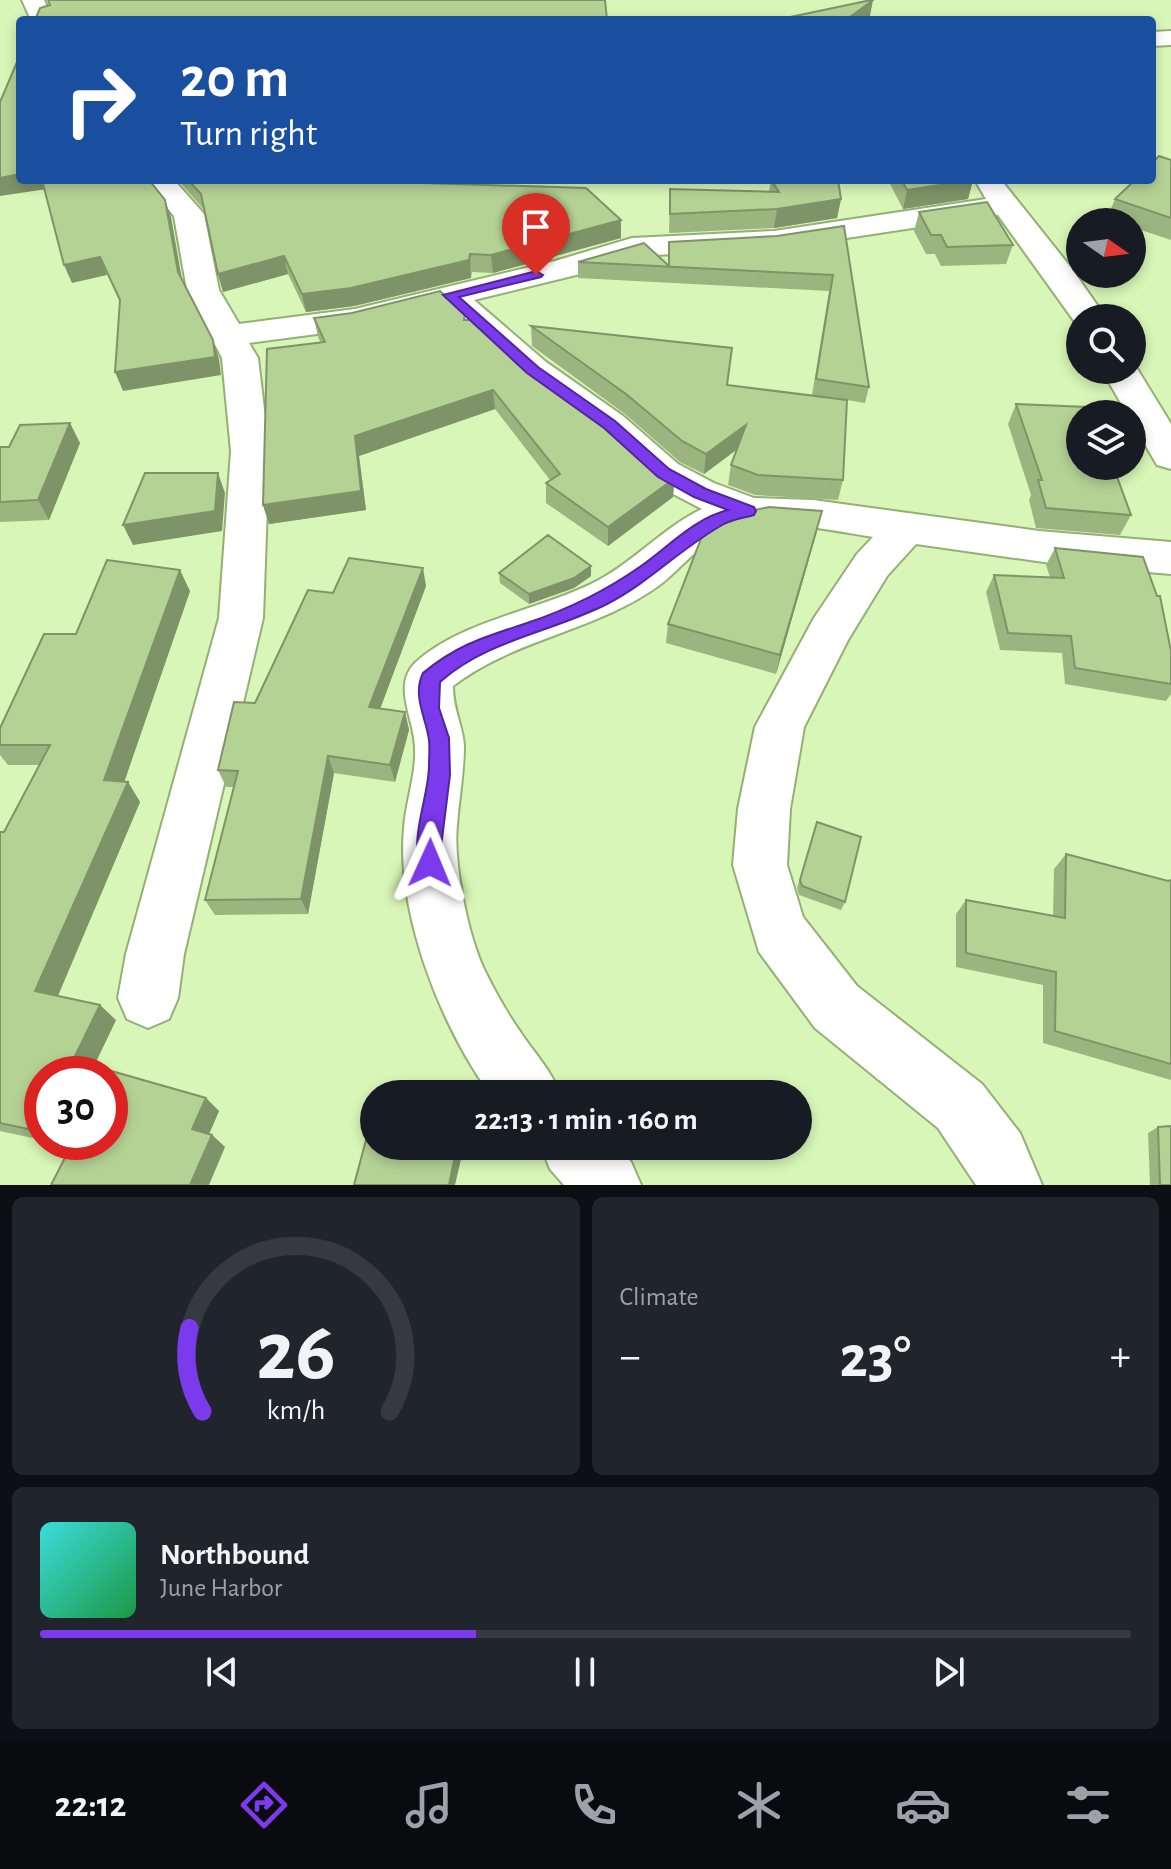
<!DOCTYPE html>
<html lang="en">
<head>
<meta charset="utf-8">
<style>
  :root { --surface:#171b24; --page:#20242c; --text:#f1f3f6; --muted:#9ea1a6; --line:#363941; --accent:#7c3aed }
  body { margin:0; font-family:"Alegreya Sans",sans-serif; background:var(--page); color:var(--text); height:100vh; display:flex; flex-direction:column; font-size:30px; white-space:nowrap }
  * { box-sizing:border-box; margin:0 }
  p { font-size:26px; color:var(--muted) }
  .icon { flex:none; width:44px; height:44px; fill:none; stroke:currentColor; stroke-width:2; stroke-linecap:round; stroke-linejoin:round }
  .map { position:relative; height:1185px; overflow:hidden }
  .drawer { display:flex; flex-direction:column; gap:12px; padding:12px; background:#0d0f14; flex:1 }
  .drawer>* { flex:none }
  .hud { position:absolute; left:16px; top:16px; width:1140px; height:168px; border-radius:8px; box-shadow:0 4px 12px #0003; background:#1a4fa0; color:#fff; overflow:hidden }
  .needle { width:52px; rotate:104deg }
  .buttons { position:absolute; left:1066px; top:208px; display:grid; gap:16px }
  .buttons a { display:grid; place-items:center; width:80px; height:80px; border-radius:50%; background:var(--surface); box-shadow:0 4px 12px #0003; font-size:40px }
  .speed { position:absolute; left:24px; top:1056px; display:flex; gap:16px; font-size:40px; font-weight:700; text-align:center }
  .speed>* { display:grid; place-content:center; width:104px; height:104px; border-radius:50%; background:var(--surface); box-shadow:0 4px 12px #0003; line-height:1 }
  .speed .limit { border:12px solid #d22; background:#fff; color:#111 }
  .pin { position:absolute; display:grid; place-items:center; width:68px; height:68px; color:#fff; margin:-82px -34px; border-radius:50% 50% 50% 0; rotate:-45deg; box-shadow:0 0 8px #0007 }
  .pin .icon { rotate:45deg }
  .me { position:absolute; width:88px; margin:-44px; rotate:1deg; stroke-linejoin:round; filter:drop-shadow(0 0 6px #0008) }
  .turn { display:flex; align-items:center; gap:28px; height:168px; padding:0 32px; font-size:36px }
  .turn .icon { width:104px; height:104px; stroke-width:2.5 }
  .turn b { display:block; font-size:56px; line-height:68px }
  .big { font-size:60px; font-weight:700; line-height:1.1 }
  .drawer .tile { flex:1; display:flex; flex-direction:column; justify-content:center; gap:12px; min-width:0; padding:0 28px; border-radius:12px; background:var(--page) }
  .drawer .dial { align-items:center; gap:0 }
  .dial svg { height:208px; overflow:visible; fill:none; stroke:var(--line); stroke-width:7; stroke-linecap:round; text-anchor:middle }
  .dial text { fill:var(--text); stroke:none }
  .song { display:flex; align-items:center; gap:24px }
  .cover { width:96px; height:96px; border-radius:12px; background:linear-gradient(135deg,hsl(180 70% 55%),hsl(140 70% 35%)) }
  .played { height:8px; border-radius:4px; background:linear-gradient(90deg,var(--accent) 40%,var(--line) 40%) }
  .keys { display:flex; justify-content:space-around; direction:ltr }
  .heat { display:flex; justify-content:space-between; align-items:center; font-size:44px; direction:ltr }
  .drawer .tiles { flex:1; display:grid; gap:12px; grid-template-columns:1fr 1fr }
  .tile:last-child { grid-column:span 2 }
  .trip { position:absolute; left:360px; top:1080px; width:452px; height:80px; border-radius:40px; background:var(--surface); box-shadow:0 4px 12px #0003; font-weight:700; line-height:80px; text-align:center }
  .tab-bar { display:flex; height:128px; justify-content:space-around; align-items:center; background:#090b0e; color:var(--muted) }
  .tab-bar .icon { width:56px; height:56px }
  .tab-bar .current { color:var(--accent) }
  .tab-bar b { font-size:36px; color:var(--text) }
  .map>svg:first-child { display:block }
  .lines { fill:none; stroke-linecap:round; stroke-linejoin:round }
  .minor-casing { stroke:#94b074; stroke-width:4 }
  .minor { fill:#fff; fill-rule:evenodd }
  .wall { fill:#9cb580 }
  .shaded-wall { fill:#7f9368 }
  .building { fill:#b5d295; stroke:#7f9368; stroke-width:2 }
  .route { fill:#7c3aed; stroke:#51269a; stroke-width:2 }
</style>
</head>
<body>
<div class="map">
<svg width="1171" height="1185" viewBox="0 0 1171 1185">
  <rect width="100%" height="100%" fill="#d7f6b7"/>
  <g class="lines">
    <!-- minor casing -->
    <g class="minor-casing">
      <path id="minor" d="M 22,0 L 44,0 L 53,20 L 31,20 Z
        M 1171,31 L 1171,45 L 1152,46 L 1152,32 Z
        M 144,180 L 174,180 L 204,214 L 219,290 L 239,324 L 355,309 L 555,261 L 632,238 L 774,231 L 986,199 L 975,180 L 1001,180 L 1072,269 L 1106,318 L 1080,318 L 1080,326 L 1077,325 L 998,215 L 774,249 L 635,256 L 576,275 L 474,300 L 546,362 L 623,416 L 678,464 L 714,483 L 754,498 L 813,500 L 1039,531 L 1171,542 L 1171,574 L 1065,565 L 916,544 L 887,576 L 848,640 L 804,727 L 790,809 L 787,865 L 803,917 L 857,986 L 982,1084 L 1020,1133 L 1042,1185 L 976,1185 L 938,1128 L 815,1028 L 759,952 L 733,865 L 738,809 L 755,727 L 814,618 L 857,554 L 873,537 C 835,531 770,517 733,529 C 705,537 683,567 661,584 C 598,631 515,638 453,686 C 453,711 463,725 464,746 C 464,773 459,798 457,825 C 453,862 468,935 484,969 C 494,990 507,1013 521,1033 C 535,1054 551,1070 560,1094 L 490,1094 C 441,1026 396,913 404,828 C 406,798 419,768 414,738 C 411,714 394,684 415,663 C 461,620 542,610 597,581 C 635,561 664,527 702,509 L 650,482 L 597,434 L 520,378 L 443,307 L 355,329 L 249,343 L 258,358 L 269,451 L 263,618 L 184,954 L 178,998 L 169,1019 L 148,1028 L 127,1019 L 118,998 L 126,954 L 219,618 L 231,451 L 222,358 L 187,290 L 174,216 Z
        M 1133,362 L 1171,424 L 1171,469 L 1157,465 L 1132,422 L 1132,414 L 1127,414 L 1102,370 L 1132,370 Z
        M 541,1146 L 617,1146 L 631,1162 L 641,1185 L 564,1185 L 550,1169 Z"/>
    </g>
    <!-- minor -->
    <use href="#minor" class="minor"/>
  </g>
  <!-- wall -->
  <path class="wall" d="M 1171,160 L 1171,240 L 1132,227 L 1132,222 L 1118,222 L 1107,218 L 1115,199 Z
    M 178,180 L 360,180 L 360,181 L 621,238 L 493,273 L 472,272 L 471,278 L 354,306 L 306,312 L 288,274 L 223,292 L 218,274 L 204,210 Z
    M 771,180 L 838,180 L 841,199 L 837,218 L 774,228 L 669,233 L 670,189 L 769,192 Z
    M 888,180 L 973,180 L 968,199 L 903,209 Z
    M 919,212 L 1013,245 L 1006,264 L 941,266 L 935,254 L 926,254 L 914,231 Z
    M 844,226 L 869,387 L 865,403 L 847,400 L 843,480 L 838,500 L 755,495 L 728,485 L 731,465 L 736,450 L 704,474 L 680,462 L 625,414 L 532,346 L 531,326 L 727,385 L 812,395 L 829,291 L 578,278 L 578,262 L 668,265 L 669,242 L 777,236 Z
    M 465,314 L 465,320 L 517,361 L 673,497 L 608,546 L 546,503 L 546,483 L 550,480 L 495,409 L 359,456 L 366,510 L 269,524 L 263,505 L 321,343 L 318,337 L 314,318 Z
    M 1016,404 L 1080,466 L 1122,466 L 1119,472 L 1116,472 L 1131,515 L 1120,535 L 1036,528 L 1029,500 L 1031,495 L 1008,424 Z
    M 80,443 L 49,520 L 0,522 L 0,447 Z
    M 817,531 L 776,674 L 666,643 L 668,624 Z
    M 1055,548 L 1171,651 L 1171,694 L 1166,701 L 1065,684 L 1062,653 L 1000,650 L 986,592 L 994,575 L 1050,577 L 1046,565 Z
    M 591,566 L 591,576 L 574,588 L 529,604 L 500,583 L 499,573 Z
    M 426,586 L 380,709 L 405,712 L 409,730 L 395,782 L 334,773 L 308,914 L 215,915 L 205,900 L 234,787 L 226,787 L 218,770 L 255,703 L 333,593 Z
    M 190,591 L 124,782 L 128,782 L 140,802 L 58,996 L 116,1020 L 94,1066 L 206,1098 L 219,1111 L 209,1134 L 212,1135 L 225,1147 L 71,1147 L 50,1142 L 110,1142 L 42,1074 L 42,1140 L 0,1131 L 0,832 L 4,832 L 39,765 L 8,765 L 0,755 L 0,728 L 76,634 Z
    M 817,822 L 845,902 L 841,910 L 799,895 L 797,888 Z
    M 1066,854 L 1168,881 L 1171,880 L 1171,1080 L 1043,1043 L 1043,985 L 956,967 L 956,914 L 966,900 L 1053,916 L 1054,869 Z
    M 1158,1127 L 1171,1185 L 1150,1185 L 1148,1133 Z"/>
  <!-- shaded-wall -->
  <path class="shaded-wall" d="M 873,0 L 870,16 L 865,20 L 846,20 Z
    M 20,174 L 20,180 L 43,180 L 47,189 L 0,196 L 0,178 Z
    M 973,180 L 968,199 L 903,209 L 907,190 Z
    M 841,199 L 837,218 L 774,228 L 777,209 Z
    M 165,200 L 171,217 L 184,291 L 178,272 Z
    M 621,220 L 621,238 L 493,273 L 491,255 Z
    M 470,254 L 471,278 L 354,306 L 306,312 L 302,294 Z
    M 284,256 L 288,274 L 223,292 L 218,274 Z
    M 100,257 L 107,275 L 72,283 L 64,265 Z
    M 213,340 L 219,359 L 221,375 L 123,391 L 115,372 Z
    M 493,390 L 495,409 L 359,456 L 366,510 L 269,524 L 263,505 L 355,436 Z
    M 70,423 L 80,443 L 49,520 L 38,500 Z
    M 746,425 L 743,445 L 704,474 L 706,454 Z
    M 218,473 L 225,493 L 222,531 L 133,545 L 123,525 Z
    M 675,478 L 673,497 L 608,546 L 608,527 Z
    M 822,511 L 817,531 L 776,674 L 780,655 Z
    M 591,566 L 591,576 L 574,588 L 529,604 L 529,594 Z
    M 423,568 L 426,586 L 374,725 L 369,707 Z
    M 180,570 L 190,591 L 118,800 L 104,780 Z
    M 405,712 L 409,730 L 395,782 L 390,765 Z
    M 328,756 L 334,773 L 308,914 L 301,899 Z
    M 128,782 L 140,802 L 53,1007 L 35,991 Z
    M 100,1005 L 116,1020 L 90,1074 L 73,1060 Z
    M 206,1098 L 219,1111 L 206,1141 L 192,1129 Z
    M 212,1135 L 225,1147 L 209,1185 L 190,1185 Z
    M 457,1146 L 464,1146 L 455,1185 L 449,1185 Z"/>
  <!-- building -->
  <path class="building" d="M 48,0 L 605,0 L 607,20 L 35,20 L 40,8 L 50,5 Z
    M 873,0 L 846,20 L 776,20 L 871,0 Z
    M 20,55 L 20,174 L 0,178 L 0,102 Z
    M 1159,156 L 1171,160 L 1171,218 L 1115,199 L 1135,180 L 1152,180 L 1152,163 Z
    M 42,180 L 149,180 L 165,200 L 178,272 L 213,340 L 215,357 L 115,372 L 120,300 L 100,257 L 64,265 Z
    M 188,180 L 359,180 L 359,181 L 586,188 L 621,220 L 491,255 L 470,254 L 469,260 L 351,288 L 302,294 L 284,256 L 218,274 L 201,194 Z
    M 771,180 L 838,180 L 841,199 L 777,209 L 670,214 L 670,189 L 779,192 Z
    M 902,180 L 973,180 L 907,190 Z
    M 987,202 L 1013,245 L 947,247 L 941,235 L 931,235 L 919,212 Z
    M 844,226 L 869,387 L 816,379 L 833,275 L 578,262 L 644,243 L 669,266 L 669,242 L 777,236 Z
    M 440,291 L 465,314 L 464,320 L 472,320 L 517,361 L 595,417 L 649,465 L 675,478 L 608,527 L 546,483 L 560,474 L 493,390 L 355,436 L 361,491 L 263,505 L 267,349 L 325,342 L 314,318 L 352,313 Z
    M 531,326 L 732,348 L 727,385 L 847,400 L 843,480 L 758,475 L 731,465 L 746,425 L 706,454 L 682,441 L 626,394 Z
    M 1016,404 L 1111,408 L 1113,414 L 1080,414 L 1080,466 L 1113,466 L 1131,515 L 1046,508 L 1038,480 L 1042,480 Z
    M 70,423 L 38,500 L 0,502 L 0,447 L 9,447 L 20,425 Z
    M 145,473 L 218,473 L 215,511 L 123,525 Z
    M 769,507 L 822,511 L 780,655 L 668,624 L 704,531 L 727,516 Z
    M 548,535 L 591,566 L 574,578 L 529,594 L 499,573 Z
    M 1055,548 L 1143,557 L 1157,596 L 1160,596 L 1171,651 L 1171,684 L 1075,668 L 1071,636 L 1008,633 L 994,575 L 1064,578 Z
    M 349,558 L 423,568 L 369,707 L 405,712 L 390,765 L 328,756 L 301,899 L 205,900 L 238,771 L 218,770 L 234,702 L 255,703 L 308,590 L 333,593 Z
    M 107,560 L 180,570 L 104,780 L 128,782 L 35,991 L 100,1005 L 73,1060 L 206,1098 L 192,1129 L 212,1135 L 190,1185 L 51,1185 L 73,1142 L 110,1142 L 110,1074 L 42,1074 L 42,1132 L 0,1123 L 0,832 L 4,832 L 50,745 L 0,745 L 0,728 L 44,634 L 76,634 Z
    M 817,822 L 861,837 L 845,902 L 802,886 L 800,880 Z
    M 1066,854 L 1168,881 L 1171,880 L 1171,1064 L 1055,1031 L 1056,972 L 966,953 L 966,900 L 1065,918 Z
    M 374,1110 L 374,1146 L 457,1146 L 449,1185 L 354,1185 Z
    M 1171,1126 L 1171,1185 L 1160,1185 L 1158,1127 Z"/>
  <!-- route -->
  <path class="route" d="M 536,271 L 543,275 L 541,277 L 459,297 L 538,367 L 615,421 L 669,469 L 706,489 L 754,507 L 756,511 L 754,515 C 744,518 733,519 724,524 C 682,547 650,582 607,604 C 552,632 487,640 440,682 L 439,708 L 449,738 L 450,775 L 438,871 L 430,874 L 422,871 C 408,839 429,798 429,765 C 429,757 430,748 429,740 C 426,717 412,696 423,673 C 458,644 485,637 527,623 C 566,610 607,590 641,566 C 668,547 695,518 728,510 L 694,497 L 658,477 L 604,428 L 527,373 L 443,295 Z"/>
</svg>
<div class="buttons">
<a><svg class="needle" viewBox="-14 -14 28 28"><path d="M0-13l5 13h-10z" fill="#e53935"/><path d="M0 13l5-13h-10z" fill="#9ea1a6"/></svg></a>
<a><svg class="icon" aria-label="search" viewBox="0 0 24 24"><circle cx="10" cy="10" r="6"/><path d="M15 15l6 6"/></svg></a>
<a><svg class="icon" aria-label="layers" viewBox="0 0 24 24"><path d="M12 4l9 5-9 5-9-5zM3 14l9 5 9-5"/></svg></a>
</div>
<div class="speed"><div class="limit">30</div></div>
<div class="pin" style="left:536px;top:275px;background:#d93025"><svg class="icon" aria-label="arrive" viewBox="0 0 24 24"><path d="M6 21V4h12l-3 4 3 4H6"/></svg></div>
<svg class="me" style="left:430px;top:863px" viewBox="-20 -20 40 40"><path d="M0-17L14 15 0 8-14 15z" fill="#7c3aed" stroke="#fff" stroke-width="4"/></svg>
<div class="trip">22:13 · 1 min · 160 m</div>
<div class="hud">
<div class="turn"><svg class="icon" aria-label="right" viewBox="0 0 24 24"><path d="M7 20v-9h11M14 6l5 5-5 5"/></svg><div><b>20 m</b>Turn right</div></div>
</div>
</div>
<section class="drawer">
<div class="tiles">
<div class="tile dial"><svg viewBox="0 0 100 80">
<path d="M14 69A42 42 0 1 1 86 69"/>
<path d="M14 69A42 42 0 0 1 9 37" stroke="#7c3aed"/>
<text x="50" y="56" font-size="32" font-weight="700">26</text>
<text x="50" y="72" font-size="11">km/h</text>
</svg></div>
<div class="tile"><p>Climate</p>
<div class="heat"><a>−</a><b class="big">23°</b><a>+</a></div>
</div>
<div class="tile">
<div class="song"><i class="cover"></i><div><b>Northbound</b><p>June Harbor</p></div></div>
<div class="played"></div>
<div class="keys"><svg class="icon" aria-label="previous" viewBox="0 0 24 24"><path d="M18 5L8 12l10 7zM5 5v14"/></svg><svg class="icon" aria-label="pause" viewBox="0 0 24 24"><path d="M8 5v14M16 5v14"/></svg><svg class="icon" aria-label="next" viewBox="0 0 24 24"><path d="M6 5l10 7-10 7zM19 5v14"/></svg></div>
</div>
</div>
</section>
<nav class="tab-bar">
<b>22:12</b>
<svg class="icon current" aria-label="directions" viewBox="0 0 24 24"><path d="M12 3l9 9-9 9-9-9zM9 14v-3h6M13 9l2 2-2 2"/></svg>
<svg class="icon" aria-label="music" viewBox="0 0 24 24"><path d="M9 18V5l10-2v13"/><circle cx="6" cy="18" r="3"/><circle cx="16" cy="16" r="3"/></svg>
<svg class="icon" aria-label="phone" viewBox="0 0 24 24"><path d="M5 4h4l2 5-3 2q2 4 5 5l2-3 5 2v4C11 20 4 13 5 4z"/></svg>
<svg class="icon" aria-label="climate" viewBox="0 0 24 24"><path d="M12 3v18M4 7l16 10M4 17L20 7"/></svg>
<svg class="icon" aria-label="car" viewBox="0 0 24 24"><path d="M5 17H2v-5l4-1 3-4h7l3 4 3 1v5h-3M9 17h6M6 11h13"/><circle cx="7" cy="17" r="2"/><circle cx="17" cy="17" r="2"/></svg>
<svg class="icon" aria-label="filters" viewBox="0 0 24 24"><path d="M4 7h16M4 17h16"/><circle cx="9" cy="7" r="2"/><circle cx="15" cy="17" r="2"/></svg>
</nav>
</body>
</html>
